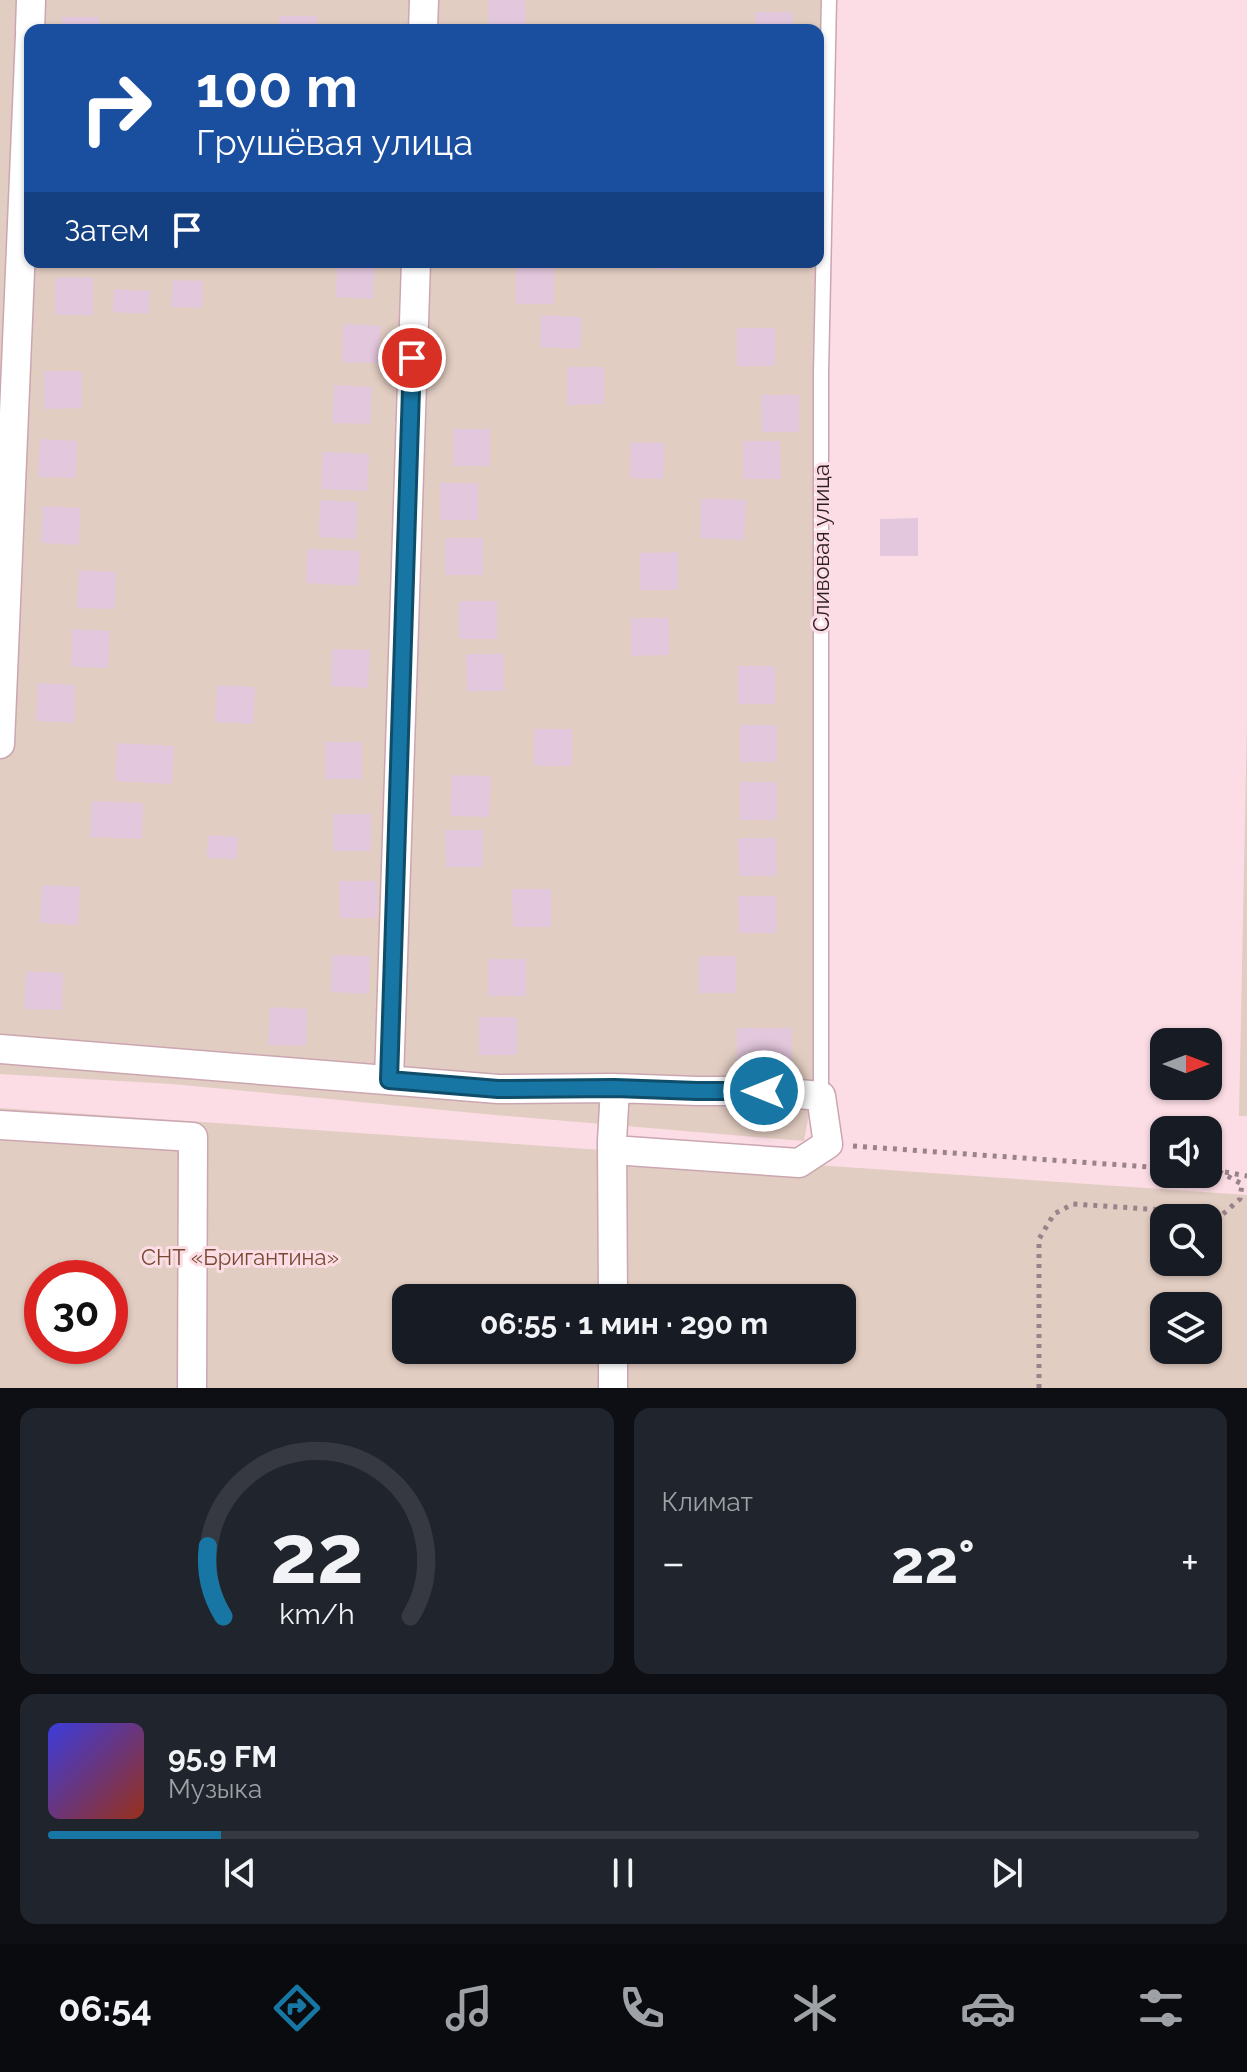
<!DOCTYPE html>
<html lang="ru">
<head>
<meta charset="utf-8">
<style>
  :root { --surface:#171b24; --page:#20242c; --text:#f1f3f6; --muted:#9ea1a6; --line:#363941; --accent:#1776a3 }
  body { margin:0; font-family:Raleway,sans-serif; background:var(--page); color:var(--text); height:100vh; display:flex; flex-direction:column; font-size:30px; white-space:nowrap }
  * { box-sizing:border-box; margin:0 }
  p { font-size:26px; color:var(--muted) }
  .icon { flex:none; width:44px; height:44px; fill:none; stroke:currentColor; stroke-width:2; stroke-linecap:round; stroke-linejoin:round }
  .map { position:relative; height:1388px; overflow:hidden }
  .panel { display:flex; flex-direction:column; gap:20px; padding:20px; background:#0d0f14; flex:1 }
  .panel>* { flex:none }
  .guide { position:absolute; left:24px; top:24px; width:800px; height:244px; border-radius:16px; box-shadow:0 2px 6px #0004; background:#1a4fa0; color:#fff; overflow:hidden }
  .needle { width:52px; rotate:90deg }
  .tools { position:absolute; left:1150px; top:1028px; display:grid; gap:16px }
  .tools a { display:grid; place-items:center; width:72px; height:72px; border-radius:16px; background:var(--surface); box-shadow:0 2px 6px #0004; font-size:40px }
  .speed { position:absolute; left:24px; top:1260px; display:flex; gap:16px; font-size:40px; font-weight:700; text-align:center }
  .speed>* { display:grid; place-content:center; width:104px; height:104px; border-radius:50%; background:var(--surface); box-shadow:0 2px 6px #0004; line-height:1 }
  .speed .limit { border:12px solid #d22; background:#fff; color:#111 }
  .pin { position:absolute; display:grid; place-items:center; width:68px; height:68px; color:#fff; margin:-34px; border:4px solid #fff; border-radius:50%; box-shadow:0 2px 8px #0007 }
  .me { position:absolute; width:88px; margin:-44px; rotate:270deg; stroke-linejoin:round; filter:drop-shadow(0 0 6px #0008) }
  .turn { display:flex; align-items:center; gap:28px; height:168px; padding:0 40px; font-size:36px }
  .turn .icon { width:104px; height:104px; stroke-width:2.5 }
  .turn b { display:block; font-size:56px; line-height:68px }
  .then { display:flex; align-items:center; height:76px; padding:0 40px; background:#0003; gap:16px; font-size:30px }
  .big { font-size:60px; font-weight:700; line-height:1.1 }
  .panel .tile { flex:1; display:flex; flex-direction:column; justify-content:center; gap:12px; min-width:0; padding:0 28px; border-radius:16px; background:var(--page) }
  .panel .dial { align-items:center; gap:0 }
  .dial svg { height:208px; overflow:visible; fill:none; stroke:var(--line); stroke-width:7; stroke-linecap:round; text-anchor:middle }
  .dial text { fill:var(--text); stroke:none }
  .song { display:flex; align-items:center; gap:24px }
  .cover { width:96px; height:96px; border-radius:12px; background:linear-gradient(135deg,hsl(240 70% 55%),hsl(10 70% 35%)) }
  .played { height:8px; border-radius:4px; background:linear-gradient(90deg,var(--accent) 15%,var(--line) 15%) }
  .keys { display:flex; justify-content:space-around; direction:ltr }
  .heat { display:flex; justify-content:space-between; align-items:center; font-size:44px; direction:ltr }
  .panel .tiles { flex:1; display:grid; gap:20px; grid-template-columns:1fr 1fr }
  .tile:last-child { grid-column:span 2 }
  .trip { position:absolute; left:392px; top:1284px; width:464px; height:80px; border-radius:16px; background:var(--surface); box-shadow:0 2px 6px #0004; font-weight:700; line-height:80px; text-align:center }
  .menu { display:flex; height:128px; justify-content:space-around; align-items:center; background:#090b0e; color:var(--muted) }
  .menu .icon { width:56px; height:56px }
  .menu .on { color:var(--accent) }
  .menu b { font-size:36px; color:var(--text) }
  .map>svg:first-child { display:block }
  .green { fill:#e2cdc2; fill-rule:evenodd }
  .building { fill:#e3c7dc }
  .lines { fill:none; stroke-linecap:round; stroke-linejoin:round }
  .lane-casing { stroke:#cba6b1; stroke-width:17 }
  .street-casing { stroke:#cba6b1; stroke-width:31 }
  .path { stroke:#998289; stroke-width:5; stroke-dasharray:4 6; stroke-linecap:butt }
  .lane { stroke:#fff; stroke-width:14 }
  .street { stroke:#fff; stroke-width:28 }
  .route-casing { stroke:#0f4d6a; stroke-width:20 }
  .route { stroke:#1776a3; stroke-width:14 }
  .labels { text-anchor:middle; stroke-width:6; stroke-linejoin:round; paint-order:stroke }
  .street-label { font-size:22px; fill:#2b1d21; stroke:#fcdde5 }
  .park-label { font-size:22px; fill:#764930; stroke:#fcdde5 }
</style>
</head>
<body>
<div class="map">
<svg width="1247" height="1388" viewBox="0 0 1247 1388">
  <rect width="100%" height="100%" fill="#fcdde5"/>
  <!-- green -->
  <path class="green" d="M 0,0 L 830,0 L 827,76 L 829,1004 L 804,1141 L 495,1115 L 172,1084 L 0,1074 ZM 30,30 L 818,30 L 818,262 L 30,262 Z
    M 1247,720 L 1247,1116 L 1239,1116 Z
    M 0,1108 L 1247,1195 L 1247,1388 L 0,1388 ZM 1164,1218 L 1208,1218 L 1208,1262 L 1164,1262 ZM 42,1278 L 110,1278 L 110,1346 L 42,1346 ZM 406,1298 L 842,1298 L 842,1350 L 406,1350 ZM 1164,1306 L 1208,1306 L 1208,1350 L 1164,1350 Z"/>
  <!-- building -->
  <path class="building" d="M 488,0 L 525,0 L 526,30 L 488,30 Z
    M 755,12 L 793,12 L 793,30 L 756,30 Z
    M 279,16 L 317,16 L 317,30 L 279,30 Z
    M 62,17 L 99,17 L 100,30 L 62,30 Z
    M 337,262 L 375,262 L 373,299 L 336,297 Z
    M 654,262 L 678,262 L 677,270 L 653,269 Z
    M 516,267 L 554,267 L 554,304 L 516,304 Z
    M 93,277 L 93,315 L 55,315 L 55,278 Z
    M 173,280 L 203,281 L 202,308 L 171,307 Z
    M 114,289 L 150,291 L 149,314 L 113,312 Z
    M 541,315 L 582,317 L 580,349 L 540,347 Z
    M 343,324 L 381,326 L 379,363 L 342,362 Z
    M 737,328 L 775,328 L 775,366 L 737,366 Z
    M 567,367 L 604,367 L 604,404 L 567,405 Z
    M 44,371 L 82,371 L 82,408 L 44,409 Z
    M 334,385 L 372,387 L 370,424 L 332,423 Z
    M 761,395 L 799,395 L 799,432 L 762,432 Z
    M 453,429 L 490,429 L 490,466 L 453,466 Z
    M 40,439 L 77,441 L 76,478 L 38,477 Z
    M 743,441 L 780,441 L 781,479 L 743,479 Z
    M 631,442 L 665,443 L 663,479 L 630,478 Z
    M 323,452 L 369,454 L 367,491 L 321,489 Z
    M 440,483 L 478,483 L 478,520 L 440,520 Z
    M 701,498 L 746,500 L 744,540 L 700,538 Z
    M 320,500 L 358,502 L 356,539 L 319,537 Z
    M 43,506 L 80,508 L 79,545 L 41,543 Z
    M 918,518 L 918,556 L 880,556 L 880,519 Z
    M 445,538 L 483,538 L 483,575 L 445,575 Z
    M 307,549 L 360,551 L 358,586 L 306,583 Z
    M 678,552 L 678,590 L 640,590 L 640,553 Z
    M 79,570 L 116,572 L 115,609 L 77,608 Z
    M 459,601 L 497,601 L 497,639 L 459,639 Z
    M 631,618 L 669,618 L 669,655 L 631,656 Z
    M 72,629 L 110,631 L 108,668 L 71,667 Z
    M 332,649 L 370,650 L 368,688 L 331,686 Z
    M 466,654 L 504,654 L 504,691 L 467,691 Z
    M 738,666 L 775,666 L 775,704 L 738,704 Z
    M 38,683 L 75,685 L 74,723 L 36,721 Z
    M 217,685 L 255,687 L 253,724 L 215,722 Z
    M 740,725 L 777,725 L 777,762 L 740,762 Z
    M 534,729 L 572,729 L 572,766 L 534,766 Z
    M 325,742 L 362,742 L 362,779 L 325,779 Z
    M 117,743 L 174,746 L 172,784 L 115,781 Z
    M 452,775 L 491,776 L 489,817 L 450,816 Z
    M 740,782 L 777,782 L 777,820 L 740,820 Z
    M 92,801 L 143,803 L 142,839 L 90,837 Z
    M 333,814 L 371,814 L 371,851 L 333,851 Z
    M 445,830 L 483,830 L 483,867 L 446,867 Z
    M 208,835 L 238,837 L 237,859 L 207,858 Z
    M 738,838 L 776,838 L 777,876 L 739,876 Z
    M 339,881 L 377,881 L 377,918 L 340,918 Z
    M 42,885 L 80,887 L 78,925 L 40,923 Z
    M 512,889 L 551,889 L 551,927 L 513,927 Z
    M 738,896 L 776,896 L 777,933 L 739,933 Z
    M 332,955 L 370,956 L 369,994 L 331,992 Z
    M 699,956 L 736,956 L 736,993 L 699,993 Z
    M 488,959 L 526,959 L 526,996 L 488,996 Z
    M 26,971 L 63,973 L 62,1010 L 24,1009 Z
    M 270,1007 L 307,1009 L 306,1046 L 268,1045 Z
    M 479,1017 L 517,1017 L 517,1055 L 479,1055 Z
    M 737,1028 L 792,1028 L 792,1066 L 737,1066 Z"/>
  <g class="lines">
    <!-- lane casing -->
    <g class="lane-casing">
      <path id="lane" d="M 821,1096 L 821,373 L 829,0"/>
    </g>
    <!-- street casing -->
    <g class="street-casing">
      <path id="street" d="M 30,30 L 31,0
        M 423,30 L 424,0
        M 0,744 L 30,35
        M 0,1049 L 498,1089 L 615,1088 L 697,1091 L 764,1091 L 821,1096 L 828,1144 L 799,1163 L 613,1150
        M 389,1080 L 416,262
        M 0,1125 L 193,1137 L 192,1388
        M 613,1298 L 612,1141 L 615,1088
        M 613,1350 L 613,1388"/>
    </g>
    <!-- path -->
    <path class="path" d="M 853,1146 L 1164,1168
      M 1225,1172 L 1247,1176
      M 1039,1388 L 1039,1239 L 1054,1214 L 1073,1204 L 1223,1214 L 1240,1199 L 1242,1184 L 1218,1171 L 1208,1171"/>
    <!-- lane -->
    <use href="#lane" class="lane"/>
    <!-- street -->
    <use href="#street" class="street"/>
  </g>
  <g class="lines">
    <!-- route casing -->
    <g class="route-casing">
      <path id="route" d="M 412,358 L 389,1080 L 498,1089 L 615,1088 L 697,1091 L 764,1091"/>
    </g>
    <!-- route -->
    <use href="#route" class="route"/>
  </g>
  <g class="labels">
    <!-- street labels -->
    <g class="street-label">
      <text transform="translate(821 548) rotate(-90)" y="8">Сливовая улица</text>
    </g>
    <!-- park labels -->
    <g class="park-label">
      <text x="240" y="1265">СНТ «Бригантина»</text>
    </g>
  </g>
</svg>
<div class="tools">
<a><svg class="needle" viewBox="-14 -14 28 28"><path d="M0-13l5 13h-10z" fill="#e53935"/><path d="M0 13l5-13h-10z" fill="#9ea1a6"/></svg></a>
<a><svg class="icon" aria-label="sound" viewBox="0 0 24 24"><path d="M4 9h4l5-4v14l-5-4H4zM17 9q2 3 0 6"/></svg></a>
<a><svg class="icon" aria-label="search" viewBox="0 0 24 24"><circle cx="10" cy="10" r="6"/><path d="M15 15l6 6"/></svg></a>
<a><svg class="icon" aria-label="layers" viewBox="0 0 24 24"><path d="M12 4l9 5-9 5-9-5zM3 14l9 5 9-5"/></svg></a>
</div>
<div class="speed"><div class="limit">30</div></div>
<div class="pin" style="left:412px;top:358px;background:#d93025"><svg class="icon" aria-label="arrive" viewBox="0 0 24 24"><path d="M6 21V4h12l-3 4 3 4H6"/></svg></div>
<svg class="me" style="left:764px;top:1091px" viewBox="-20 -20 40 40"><circle r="17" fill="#1776a3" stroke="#fff" stroke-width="3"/><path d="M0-11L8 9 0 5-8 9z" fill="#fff"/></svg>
<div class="trip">06:55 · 1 мин · 290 m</div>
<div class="guide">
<div class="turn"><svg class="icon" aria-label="right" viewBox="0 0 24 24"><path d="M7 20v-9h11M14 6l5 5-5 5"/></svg><div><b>100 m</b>Грушёвая улица</div></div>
<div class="then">Затем<svg class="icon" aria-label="arrive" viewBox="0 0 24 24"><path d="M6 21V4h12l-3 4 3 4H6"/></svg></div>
</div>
</div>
<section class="panel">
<div class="tiles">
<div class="tile dial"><svg viewBox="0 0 100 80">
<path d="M14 69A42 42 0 1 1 86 69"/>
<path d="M14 69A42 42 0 0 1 8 42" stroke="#1776a3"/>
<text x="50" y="56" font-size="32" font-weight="700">22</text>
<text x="50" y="72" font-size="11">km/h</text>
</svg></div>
<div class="tile"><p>Климат</p>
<div class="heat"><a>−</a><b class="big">22°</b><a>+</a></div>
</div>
<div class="tile">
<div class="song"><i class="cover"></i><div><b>95.9 FM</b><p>Музыка</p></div></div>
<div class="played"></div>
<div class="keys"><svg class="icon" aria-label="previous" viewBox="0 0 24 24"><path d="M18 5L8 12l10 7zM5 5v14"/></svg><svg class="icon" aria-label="pause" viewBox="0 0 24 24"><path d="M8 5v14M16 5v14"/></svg><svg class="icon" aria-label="next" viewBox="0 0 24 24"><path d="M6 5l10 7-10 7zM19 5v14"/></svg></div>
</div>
</div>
</section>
<nav class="menu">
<b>06:54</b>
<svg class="icon on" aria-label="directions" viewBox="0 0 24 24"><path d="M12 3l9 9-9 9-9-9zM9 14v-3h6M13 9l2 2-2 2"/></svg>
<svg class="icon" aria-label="music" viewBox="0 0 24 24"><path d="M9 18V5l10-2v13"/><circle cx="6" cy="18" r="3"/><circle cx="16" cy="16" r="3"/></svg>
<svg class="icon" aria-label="phone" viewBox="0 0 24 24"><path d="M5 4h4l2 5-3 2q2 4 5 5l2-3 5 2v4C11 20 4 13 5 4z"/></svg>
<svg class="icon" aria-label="climate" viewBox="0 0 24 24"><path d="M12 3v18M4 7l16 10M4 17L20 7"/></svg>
<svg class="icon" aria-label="car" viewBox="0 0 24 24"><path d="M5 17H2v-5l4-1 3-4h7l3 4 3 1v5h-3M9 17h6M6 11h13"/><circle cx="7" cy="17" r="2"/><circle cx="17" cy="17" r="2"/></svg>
<svg class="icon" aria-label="filters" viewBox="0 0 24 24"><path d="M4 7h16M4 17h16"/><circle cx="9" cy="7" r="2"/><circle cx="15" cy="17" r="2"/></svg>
</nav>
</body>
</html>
